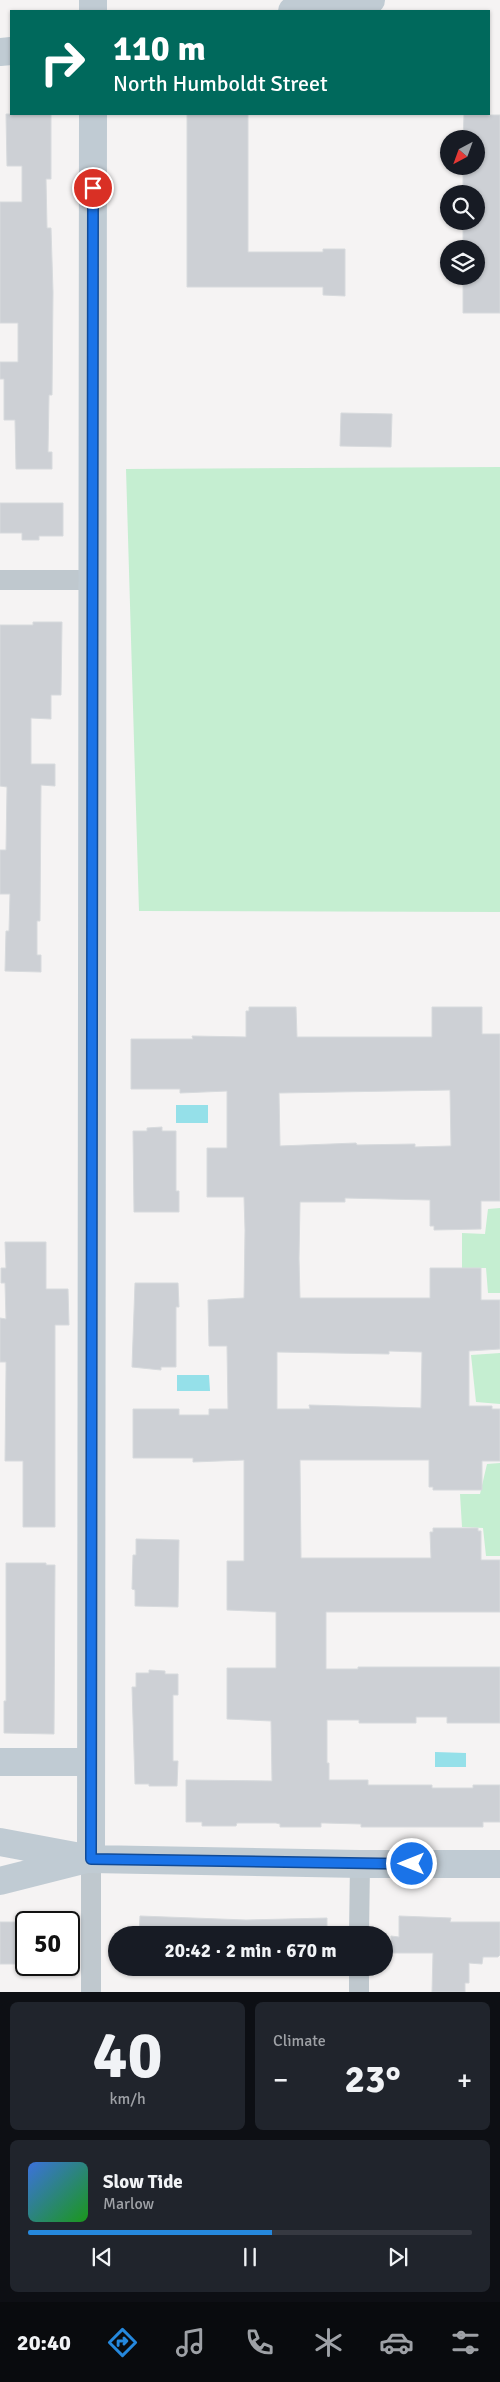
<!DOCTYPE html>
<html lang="en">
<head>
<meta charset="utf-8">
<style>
  :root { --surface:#171b24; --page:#20242c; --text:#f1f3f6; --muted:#9ea1a6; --line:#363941; --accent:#2588dd }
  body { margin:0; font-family:Signika,sans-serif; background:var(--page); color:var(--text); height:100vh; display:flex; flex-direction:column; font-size:19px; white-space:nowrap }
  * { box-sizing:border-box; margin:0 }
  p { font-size:16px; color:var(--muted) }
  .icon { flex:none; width:28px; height:28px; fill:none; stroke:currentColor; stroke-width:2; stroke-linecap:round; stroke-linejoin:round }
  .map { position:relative; height:1992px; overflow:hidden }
  .side { display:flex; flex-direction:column; gap:10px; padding:10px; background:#0d0f14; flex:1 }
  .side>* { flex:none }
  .top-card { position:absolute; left:10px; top:10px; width:480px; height:105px; border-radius:0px; box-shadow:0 1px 4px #0004; background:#00695c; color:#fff; overflow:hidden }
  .needle { width:32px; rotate:221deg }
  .tools { position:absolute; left:440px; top:130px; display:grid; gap:10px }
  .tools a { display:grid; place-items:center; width:45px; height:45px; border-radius:50%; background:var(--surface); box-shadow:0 1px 4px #0004; font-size:25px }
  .speed { position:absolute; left:15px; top:1911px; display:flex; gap:10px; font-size:25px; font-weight:700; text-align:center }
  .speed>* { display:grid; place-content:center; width:65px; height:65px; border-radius:50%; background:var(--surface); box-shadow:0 1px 4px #0004; line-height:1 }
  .speed .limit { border:2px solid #111; border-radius:8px; background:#fff; color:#111 }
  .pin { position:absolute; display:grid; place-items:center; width:42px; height:42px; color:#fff; margin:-21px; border:2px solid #fff; border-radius:50%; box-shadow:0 1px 5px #0007 }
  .me { position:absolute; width:55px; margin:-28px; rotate:270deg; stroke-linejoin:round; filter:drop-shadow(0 0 4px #0008) }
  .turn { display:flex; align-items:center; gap:18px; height:105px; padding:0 20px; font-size:22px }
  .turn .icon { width:65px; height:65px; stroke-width:2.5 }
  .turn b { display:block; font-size:35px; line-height:42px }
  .big { font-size:38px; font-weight:700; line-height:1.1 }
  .side .widget { flex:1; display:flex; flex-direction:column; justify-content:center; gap:8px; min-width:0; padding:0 18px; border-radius:8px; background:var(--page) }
  .side .dial { align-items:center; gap:0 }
  .dial b { font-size:65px; line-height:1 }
  .song { display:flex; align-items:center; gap:15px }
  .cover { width:60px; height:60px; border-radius:8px; background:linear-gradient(135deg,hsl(220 70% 55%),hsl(120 70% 35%)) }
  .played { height:5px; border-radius:2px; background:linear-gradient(90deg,var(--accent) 55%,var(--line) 55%) }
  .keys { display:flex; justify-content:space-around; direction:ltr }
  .heat { display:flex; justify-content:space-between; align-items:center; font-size:28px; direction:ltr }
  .side .tiles { flex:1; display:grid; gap:10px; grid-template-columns:1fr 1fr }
  .widget:last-child { grid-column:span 2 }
  .trip { position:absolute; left:108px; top:1926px; width:285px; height:50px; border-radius:25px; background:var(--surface); box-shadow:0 1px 4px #0004; font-weight:700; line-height:50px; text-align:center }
  .tabs { display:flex; height:80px; justify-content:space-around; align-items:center; background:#090b0e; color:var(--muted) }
  .tabs .icon { width:35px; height:35px }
  .tabs .current { color:var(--accent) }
  .tabs b { font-size:22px; color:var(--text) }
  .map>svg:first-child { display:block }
  .green { fill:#c5eed1 }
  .water { fill:#95e0e9 }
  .building { fill:#cdd0d5; stroke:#d7dadd; fill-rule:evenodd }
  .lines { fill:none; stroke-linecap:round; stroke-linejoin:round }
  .street { stroke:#bfc8ce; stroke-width:20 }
  .secondary { stroke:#c0cbd3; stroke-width:28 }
  .route-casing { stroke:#114b97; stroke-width:12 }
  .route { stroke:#1a73e8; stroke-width:9 }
</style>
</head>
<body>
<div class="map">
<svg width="500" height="1992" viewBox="0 0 500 1992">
  <rect width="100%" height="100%" fill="#f5f3f3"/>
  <!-- green -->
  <path class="green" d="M 500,467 L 500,912 L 139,911 L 126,469 Z
    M 500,1208 L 500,1293 L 488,1293 L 486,1268 L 462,1268 L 462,1233 L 485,1234 L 488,1209 Z
    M 500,1353 L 500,1404 L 476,1402 L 471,1355 Z
    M 500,1463 L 500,1556 L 486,1556 L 483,1528 L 462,1527 L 460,1494 L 480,1494 L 487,1464 Z"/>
  <!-- water -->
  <path class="water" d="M 176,1105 L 208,1105 L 208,1123 L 176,1123 Z
    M 177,1375 L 209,1375 L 210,1391 L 177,1391 Z
    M 435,1752 L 466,1753 L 466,1767 L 435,1767 Z"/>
  <!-- building -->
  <path class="building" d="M 6,114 L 51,114 L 51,179 L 46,179 L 47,228 L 51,228 L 53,292 L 52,395 L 49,395 L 48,452 L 52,452 L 52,469 L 16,469 L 15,420 L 4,420 L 4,379 L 0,379 L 0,362 L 18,362 L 18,323 L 0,323 L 0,202 L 22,202 L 22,166 L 7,166 Z
    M 187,114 L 248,114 L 248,252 L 323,252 L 323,249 L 345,249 L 345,296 L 323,295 L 323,287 L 187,287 Z
    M 464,115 L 500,115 L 500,313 L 463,313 L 463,276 L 476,276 L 476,249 L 463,249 L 463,221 L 476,221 L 476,194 L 463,194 L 463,166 L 476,166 L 476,139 L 463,139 Z
    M 341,413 L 392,414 L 391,447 L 340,446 Z
    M 0,503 L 63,503 L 63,536 L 39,536 L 39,540 L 22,540 L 22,533 L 0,533 Z
    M 33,622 L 62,622 L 61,695 L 51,695 L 51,719 L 31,718 L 31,764 L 55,764 L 55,786 L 41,785 L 40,921 L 37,921 L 37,955 L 41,955 L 41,972 L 5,971 L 6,931 L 9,931 L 10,894 L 0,894 L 0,850 L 6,850 L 7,787 L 0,786 L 0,625 L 33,625 Z
    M 249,1007 L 296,1007 L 297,1037 L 432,1037 L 432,1007 L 482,1007 L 482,1034 L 500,1034 L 500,1201 L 481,1201 L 481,1229 L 434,1230 L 434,1226 L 430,1226 L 430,1200 L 345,1198 L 345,1202 L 300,1202 L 299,1258 L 300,1298 L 430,1298 L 430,1268 L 481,1268 L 481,1300 L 500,1300 L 500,1349 L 469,1351 L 469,1406 L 492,1406 L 492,1409 L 500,1409 L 500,1461 L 482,1461 L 482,1490 L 433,1490 L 433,1487 L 429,1487 L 429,1460 L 300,1460 L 301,1558 L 431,1558 L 430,1532 L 433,1532 L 433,1528 L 478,1528 L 478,1531 L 481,1531 L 481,1560 L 500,1560 L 500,1612 L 326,1612 L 326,1669 L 358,1669 L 358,1667 L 500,1667 L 500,1723 L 447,1723 L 447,1717 L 416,1717 L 416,1723 L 359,1723 L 359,1720 L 327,1720 L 327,1763 L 329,1763 L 329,1780 L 368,1780 L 368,1785 L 432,1785 L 432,1788 L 473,1788 L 473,1785 L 500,1785 L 500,1822 L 483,1822 L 483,1827 L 361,1827 L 361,1824 L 325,1823 L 321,1823 L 321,1827 L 280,1827 L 280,1824 L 276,1823 L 237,1823 L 236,1826 L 202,1826 L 202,1822 L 186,1822 L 186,1780 L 272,1781 L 271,1721 L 227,1719 L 227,1668 L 276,1668 L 276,1612 L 227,1610 L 227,1561 L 244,1561 L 244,1460 L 193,1462 L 193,1458 L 133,1458 L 133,1409 L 179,1409 L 179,1415 L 209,1415 L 209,1409 L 228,1409 L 227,1346 L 209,1346 L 208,1300 L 244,1298 L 245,1230 L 244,1197 L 207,1197 L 207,1148 L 227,1148 L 227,1091 L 180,1093 L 180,1089 L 131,1089 L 131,1039 L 193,1039 L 192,1036 L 246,1037 L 246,1011 L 249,1011 ZM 450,1090 L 451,1146 L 415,1147 L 415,1144 L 357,1145 L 356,1143 L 280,1146 L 279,1093 ZM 389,1351 L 422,1352 L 421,1408 L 309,1405 L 310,1409 L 277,1409 L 277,1352 L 389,1354 Z
    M 162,1127 L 162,1131 L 176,1131 L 176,1191 L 179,1191 L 179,1212 L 134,1212 L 133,1131 L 147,1131 L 147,1128 Z
    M 5,1242 L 46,1242 L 46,1289 L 68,1289 L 69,1325 L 55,1325 L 55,1527 L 23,1527 L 23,1461 L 5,1461 L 6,1371 L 6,1362 L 0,1362 L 0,1318 L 6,1319 L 5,1283 L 1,1283 L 1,1268 L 6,1268 Z
    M 135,1283 L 178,1283 L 179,1307 L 176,1307 L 176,1367 L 161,1367 L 161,1370 L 132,1367 Z
    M 136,1539 L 179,1540 L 178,1607 L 135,1606 L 135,1590 L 132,1589 L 133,1555 L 136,1555 Z
    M 6,1563 L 46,1563 L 46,1565 L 55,1565 L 54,1734 L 4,1733 L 4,1701 L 6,1701 Z
    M 149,1670 L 165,1671 L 165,1674 L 178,1674 L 178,1695 L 173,1695 L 173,1761 L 178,1761 L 177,1786 L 149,1786 L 149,1784 L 135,1784 L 132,1687 L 136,1687 L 136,1673 L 149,1673 Z
    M 140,1916 L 246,1920 L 327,1918 L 327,1935 L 139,1935 Z
    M 399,1916 L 451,1918 L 450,1922 L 500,1922 L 500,1955 L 498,1957 L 483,1957 L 482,1964 L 469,1963 L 469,1983 L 465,1983 L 465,1992 L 432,1992 L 433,1953 L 391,1953 L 391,1936 L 399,1937 Z
    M 0,1922 L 26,1922 L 26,1964 L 0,1964 Z"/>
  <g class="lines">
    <!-- street -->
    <path class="street" d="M 0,580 L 92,580
      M 359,1935 L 360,1864
      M 91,1992 L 91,1859
      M 359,1992 L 359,1968"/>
    <!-- secondary -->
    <path class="secondary" d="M 93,11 L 93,0
      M 292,11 L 371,0
      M 0,52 L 11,51
      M 0,1762 L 90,1762
      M 0,1842 L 91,1859 L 360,1864 L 500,1864
      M 91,1859 L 93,114
      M 0,1881 L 83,1860"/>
  </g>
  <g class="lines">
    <!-- route casing -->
    <g class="route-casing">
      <path id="route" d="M 93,188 L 91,1859 L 412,1864"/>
    </g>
    <!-- route -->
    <use href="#route" class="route"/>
  </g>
</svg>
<div class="tools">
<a><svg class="needle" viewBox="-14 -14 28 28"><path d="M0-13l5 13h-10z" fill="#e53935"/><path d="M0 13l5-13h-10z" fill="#9ea1a6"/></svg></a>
<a><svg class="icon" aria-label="search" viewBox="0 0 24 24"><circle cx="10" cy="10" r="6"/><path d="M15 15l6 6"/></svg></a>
<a><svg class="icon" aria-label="layers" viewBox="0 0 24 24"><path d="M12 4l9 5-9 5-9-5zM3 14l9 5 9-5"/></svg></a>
</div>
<div class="speed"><div class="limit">50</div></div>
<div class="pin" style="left:93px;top:188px;background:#d93025"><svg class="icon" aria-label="arrive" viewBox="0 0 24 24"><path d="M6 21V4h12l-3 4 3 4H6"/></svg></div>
<svg class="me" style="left:412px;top:1864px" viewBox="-20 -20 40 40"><circle r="17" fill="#1a73e8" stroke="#fff" stroke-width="3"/><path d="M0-11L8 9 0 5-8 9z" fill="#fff"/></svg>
<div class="trip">20:42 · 2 min · 670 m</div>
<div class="top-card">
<div class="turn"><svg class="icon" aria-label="right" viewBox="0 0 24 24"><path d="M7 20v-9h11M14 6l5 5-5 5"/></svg><div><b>110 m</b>North Humboldt Street</div></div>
</div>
</div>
<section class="side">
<div class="tiles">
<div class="widget dial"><b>40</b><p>km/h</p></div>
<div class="widget"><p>Climate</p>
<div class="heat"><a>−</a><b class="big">23°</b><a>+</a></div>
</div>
<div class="widget">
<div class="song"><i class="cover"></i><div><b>Slow Tide</b><p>Marlow</p></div></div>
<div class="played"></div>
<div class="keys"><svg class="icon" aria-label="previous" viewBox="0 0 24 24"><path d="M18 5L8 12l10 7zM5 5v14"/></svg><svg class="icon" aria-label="pause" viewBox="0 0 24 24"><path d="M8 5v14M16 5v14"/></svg><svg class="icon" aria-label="next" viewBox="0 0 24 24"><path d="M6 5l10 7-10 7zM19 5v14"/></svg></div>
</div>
</div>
</section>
<nav class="tabs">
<b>20:40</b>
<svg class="icon current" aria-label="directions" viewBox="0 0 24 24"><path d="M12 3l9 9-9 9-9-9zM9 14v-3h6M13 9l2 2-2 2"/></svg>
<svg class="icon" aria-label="music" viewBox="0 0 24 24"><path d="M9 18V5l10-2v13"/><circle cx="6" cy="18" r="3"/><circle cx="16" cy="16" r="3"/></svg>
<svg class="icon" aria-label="phone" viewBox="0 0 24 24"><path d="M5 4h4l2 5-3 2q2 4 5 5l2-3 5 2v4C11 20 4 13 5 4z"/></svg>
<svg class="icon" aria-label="climate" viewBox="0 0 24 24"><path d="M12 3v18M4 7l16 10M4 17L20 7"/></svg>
<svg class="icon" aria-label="car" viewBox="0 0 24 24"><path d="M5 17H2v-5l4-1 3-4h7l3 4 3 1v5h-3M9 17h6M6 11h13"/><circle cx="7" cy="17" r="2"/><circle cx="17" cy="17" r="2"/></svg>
<svg class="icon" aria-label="filters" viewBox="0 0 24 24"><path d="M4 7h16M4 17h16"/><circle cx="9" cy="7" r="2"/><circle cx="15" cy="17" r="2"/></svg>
</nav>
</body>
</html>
